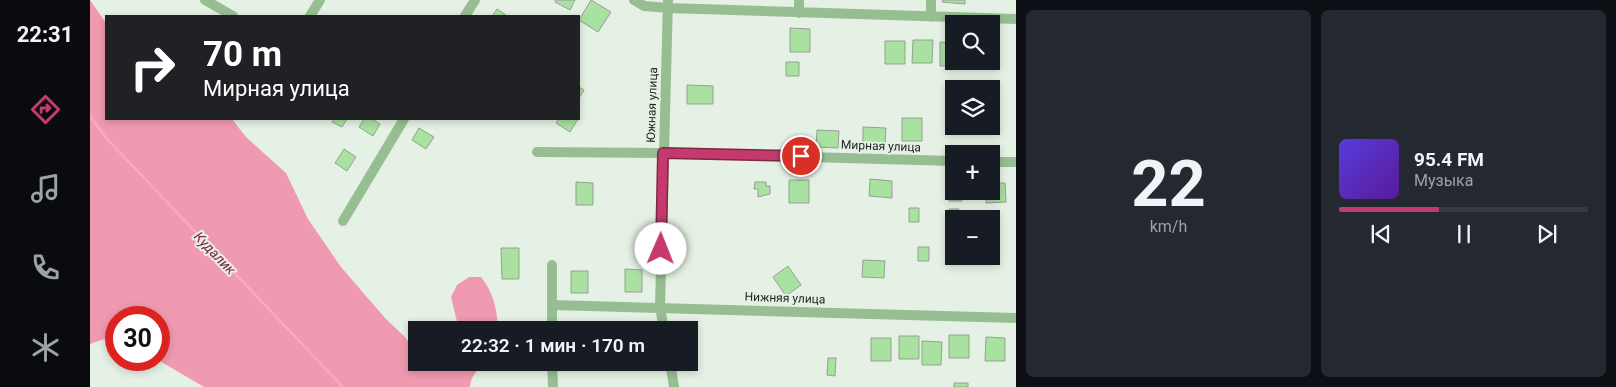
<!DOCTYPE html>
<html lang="ru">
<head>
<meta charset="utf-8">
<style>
  :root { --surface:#171b24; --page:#242831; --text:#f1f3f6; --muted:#9ea1a6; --line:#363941; --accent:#c53a6e }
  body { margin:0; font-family:Roboto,sans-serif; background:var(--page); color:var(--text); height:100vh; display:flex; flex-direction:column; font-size:19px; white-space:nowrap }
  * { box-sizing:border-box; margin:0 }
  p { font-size:16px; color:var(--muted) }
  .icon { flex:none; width:28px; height:28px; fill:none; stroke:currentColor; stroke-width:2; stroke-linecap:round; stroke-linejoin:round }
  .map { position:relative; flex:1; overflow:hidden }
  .panel { display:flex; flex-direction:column; gap:10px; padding:10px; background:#0d0f14; width:600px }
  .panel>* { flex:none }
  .guide { position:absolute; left:15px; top:15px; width:475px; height:105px; border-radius:0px; box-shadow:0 2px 8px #0003; background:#202124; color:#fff; overflow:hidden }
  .controls { position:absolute; left:855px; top:15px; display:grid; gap:10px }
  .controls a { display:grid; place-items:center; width:55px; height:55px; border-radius:0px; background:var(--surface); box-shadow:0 2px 8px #0003; font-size:25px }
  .speed { position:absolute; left:15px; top:306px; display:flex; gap:10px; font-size:25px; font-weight:700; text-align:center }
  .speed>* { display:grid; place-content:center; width:65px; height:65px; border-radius:50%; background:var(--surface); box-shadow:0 2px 8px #0003; line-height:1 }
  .speed .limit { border:8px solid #d22; background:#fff; color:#111 }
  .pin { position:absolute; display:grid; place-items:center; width:42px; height:42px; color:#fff; margin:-21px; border:2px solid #fff; border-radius:50%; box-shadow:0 1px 5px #0007 }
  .me { position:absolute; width:55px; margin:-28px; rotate:1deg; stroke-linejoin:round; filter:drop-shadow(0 0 4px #0008) }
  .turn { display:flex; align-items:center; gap:18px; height:105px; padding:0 15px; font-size:22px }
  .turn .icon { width:65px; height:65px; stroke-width:2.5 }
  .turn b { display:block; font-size:35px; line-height:42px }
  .panel .tile { flex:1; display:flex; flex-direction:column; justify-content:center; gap:8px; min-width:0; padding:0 18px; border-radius:8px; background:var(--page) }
  .panel .dial { align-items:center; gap:0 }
  .dial b { font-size:65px; line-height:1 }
  .song { display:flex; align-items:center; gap:15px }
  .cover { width:60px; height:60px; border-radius:8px; background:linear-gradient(135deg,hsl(250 70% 55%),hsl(270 70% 35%)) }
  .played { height:5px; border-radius:2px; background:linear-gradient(90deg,var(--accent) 40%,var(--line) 40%) }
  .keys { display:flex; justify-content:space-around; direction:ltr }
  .panel .tiles { flex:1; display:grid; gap:10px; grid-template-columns:repeat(2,1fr) }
  .trip { position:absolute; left:318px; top:321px; width:290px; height:50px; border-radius:0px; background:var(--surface); box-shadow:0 2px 8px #0003; font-weight:600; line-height:50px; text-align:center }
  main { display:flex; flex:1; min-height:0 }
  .menu { display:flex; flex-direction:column; width:90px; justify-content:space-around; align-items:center; background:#090b0e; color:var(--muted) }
  .menu .icon { width:35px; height:35px }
  .menu .current { color:var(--accent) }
  .menu b { font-size:22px; color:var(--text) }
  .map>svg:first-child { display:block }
  .forest { fill:#f09ab1 }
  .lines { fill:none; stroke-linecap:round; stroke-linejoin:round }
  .stream { stroke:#fea7bf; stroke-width:2.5 }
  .building { fill:#a8e1a0; stroke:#96a095 }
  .minor { stroke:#97be92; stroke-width:10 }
  .route-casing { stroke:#802648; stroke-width:12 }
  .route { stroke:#c53a6e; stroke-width:9 }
  .labels { text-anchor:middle; stroke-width:4; stroke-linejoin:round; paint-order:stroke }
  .street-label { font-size:12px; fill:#232723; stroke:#e6f1e5 }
  .water-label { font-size:14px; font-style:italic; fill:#842147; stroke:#e6f1e5 }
</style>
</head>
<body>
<main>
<nav class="menu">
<b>22:31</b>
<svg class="icon current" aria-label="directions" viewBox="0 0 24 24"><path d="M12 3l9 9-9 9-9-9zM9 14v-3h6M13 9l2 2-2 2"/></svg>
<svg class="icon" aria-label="music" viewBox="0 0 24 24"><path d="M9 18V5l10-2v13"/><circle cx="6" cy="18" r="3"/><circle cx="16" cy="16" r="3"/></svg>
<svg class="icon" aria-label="phone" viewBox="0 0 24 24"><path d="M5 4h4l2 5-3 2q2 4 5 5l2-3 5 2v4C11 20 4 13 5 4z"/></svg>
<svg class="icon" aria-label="climate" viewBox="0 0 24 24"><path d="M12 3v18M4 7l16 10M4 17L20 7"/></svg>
</nav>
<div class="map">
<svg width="926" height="387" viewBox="0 0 926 387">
  <rect width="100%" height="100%" fill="#e6f1e5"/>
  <!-- forest -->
  <path class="forest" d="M 0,0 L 16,23 L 16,119 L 142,119 L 156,137 L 196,173 L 218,219 L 251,267 L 295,318 L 315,337 L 326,353 L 326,362 L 351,364 L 395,363 C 388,369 380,377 380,387 L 114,387 L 68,360 L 69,318 L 26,318 L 26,340 L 17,338 L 0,344 Z
    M 379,277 L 391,277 C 404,293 407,310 408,330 L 369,330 L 361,297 L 367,285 Z"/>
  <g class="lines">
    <!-- stream -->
    <path class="stream" d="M 0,116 L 16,138 L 253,387"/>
  </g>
  <!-- building -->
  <path class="building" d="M 465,0 L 485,0 L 480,10 L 465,2 Z
    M 501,0 L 521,12 L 508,32 L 489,20 Z
    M 853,0 L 875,0 L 875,4 L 852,2 Z
    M 407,9 L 417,16 L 402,16 Z
    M 700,28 L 720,29 L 720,52 L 700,52 Z
    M 823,40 L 843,40 L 842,63 L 822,63 Z
    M 795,41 L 815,41 L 815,64 L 795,64 Z
    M 850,42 L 864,43 L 864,61 L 870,61 L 870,66 L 850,66 Z
    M 696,62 L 709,62 L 709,76 L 696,76 Z
    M 597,85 L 623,86 L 623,104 L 597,104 Z
    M 489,87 L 494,90 L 489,98 Z
    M 812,118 L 832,118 L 832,141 L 812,141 Z
    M 244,119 L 257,119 L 252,127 L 242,122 Z
    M 274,119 L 282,119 L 290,124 L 283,136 L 269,127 Z
    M 469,119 L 488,119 L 480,132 L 466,123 Z
    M 773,127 L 796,128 L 795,145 L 773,144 Z
    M 329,128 L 344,137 L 336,149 L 322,140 Z
    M 727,130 L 749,131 L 748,148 L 726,147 Z
    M 254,149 L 266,157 L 257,171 L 245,163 Z
    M 780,179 L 802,181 L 802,198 L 779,196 Z
    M 699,180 L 719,180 L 719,203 L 699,203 Z
    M 486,182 L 503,183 L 503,205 L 486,205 Z
    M 665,182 L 676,182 L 676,186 L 680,186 L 680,194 L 668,197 L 668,189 L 664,189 Z
    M 901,183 L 915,183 L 916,202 L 896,203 L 896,191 L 901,191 Z
    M 858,187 L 864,187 L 864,191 L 872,191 L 872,201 L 859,201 Z
    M 819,208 L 829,208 L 829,222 L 819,222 Z
    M 859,209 L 869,209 L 869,219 L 864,219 L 864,223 L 859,223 Z
    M 828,247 L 839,247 L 839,261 L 828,261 Z
    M 411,248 L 429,248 L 429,279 L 412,279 Z
    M 773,260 L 795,261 L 794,278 L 772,277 Z
    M 698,266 L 711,285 L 696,296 L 683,277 Z
    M 535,269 L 552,270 L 552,292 L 535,292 Z
    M 481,271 L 498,271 L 498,293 L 481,293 Z
    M 859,335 L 879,335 L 879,358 L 859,358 Z
    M 809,336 L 829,336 L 829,359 L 809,359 Z
    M 896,337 L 915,338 L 915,361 L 895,361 Z
    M 781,338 L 801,338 L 801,361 L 781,361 Z
    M 832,341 L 852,342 L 851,365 L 832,365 Z
    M 738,358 L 746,358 L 745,376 L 737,375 Z
    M 864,383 L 878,383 L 878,387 L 864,387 Z"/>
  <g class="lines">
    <!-- minor -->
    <path class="minor" d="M 115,0 L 143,16
      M 544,0 L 554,6 L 578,8 L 926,19
      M 709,13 L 709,0
      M 220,16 L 230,0
      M 375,16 L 385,0
      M 841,17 L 841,0
      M 447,152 L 573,153 L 864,161
      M 901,162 L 926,162
      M 253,221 L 314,119
      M 462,265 L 462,330
      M 462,305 L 926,318
      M 574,330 L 570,307 L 578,0
      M 462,362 L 463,387
      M 580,362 L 584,387"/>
  </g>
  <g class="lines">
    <!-- route casing -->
    <g class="route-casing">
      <path id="route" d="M 571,249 L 573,153 L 711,156"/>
    </g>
    <!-- route -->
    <use href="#route" class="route"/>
  </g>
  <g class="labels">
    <!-- street labels -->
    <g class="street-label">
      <text transform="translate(562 105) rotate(-88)" y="4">Южная улица</text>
      <text transform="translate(791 146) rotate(2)" y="4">Мирная улица</text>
      <text transform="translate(695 298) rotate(2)" y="4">Нижняя улица</text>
    </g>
    <!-- water labels -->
    <g class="water-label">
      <text transform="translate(125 253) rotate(46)" y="5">Кудалик</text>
    </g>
  </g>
</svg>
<div class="controls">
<a><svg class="icon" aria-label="search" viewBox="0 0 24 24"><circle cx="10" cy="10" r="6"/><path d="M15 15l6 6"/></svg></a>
<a><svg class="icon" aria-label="layers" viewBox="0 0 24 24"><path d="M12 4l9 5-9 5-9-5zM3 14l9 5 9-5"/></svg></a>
<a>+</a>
<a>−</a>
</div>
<div class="speed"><div class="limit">30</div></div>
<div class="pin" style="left:711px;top:156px;background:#d93025"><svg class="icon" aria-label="arrive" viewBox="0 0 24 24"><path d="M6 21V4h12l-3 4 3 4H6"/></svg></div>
<svg class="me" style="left:571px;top:249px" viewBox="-20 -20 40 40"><circle r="19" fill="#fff"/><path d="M0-13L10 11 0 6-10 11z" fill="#c53a6e"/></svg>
<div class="trip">22:32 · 1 мин · 170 m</div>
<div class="guide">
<div class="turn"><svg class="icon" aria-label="right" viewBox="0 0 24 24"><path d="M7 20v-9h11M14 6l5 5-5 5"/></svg><div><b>70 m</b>Мирная улица</div></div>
</div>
</div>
<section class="panel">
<div class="tiles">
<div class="tile dial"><b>22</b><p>km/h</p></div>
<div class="tile">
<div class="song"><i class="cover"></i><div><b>95.4 FM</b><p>Музыка</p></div></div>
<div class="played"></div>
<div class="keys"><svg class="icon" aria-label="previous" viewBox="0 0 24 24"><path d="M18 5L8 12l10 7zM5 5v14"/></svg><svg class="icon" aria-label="pause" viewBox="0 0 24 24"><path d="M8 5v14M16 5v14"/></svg><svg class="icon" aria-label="next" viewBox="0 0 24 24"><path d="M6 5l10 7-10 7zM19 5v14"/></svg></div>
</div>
</div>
</section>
</main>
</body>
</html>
